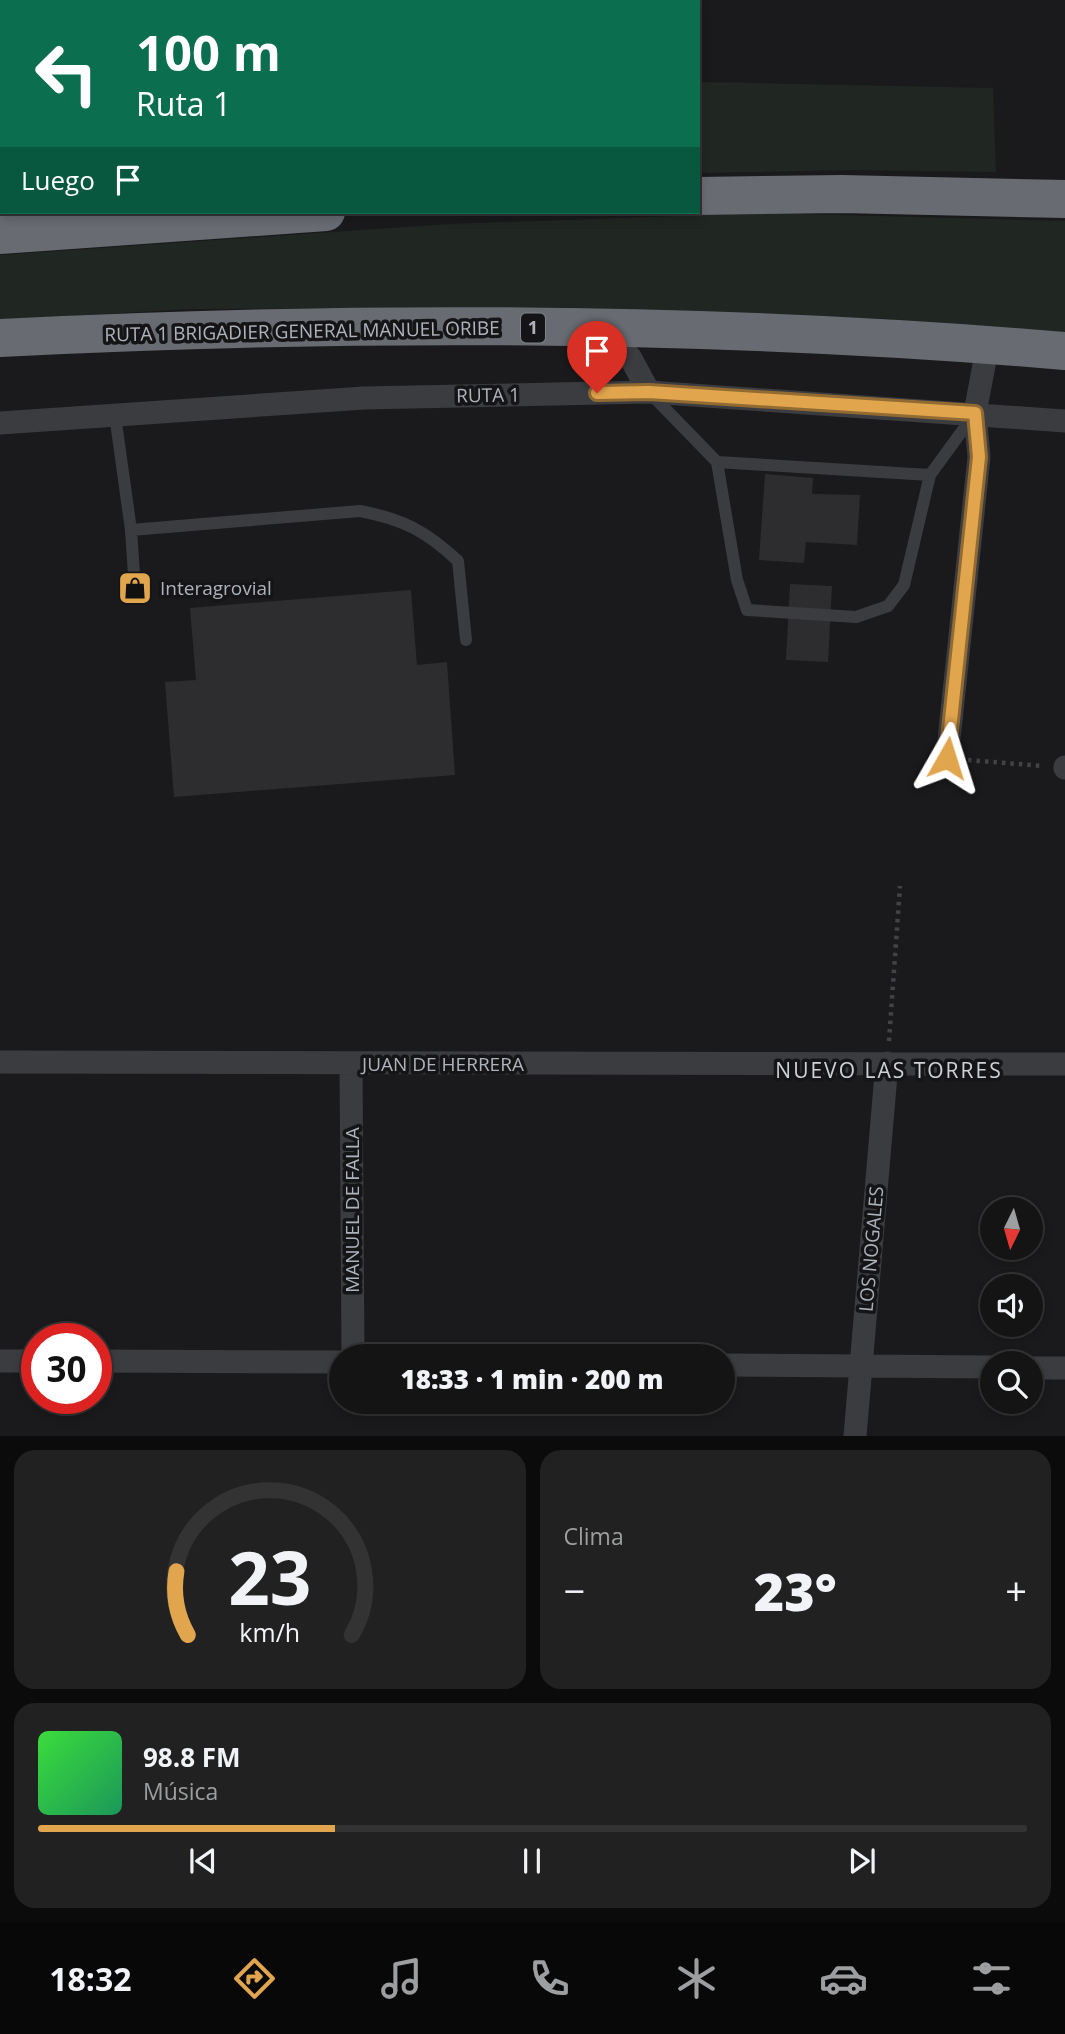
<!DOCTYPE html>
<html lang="es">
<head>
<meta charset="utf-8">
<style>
  :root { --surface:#141415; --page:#212122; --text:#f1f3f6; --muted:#9d9ea0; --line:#333334; --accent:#e1a54d }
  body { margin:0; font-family:"Open Sans",sans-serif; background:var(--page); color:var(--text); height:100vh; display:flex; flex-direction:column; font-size:26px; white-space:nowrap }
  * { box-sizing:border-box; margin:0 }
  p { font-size:23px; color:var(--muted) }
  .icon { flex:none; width:38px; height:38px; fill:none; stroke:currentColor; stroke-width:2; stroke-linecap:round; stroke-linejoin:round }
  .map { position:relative; height:1436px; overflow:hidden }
  .sheet { display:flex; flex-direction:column; gap:14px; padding:14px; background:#0b0b0c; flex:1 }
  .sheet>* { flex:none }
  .guide { position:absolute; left:0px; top:0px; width:700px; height:214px; box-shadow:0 4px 10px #0003,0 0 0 2px var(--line); background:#0b6e4f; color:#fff; overflow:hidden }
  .needle { width:46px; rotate:185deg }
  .tools { position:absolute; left:980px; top:1197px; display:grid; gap:14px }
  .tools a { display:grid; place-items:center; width:63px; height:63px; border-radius:50%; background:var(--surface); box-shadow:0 4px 10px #0003,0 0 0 2px var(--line); font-size:35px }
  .speed { position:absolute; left:21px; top:1323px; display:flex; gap:14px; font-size:35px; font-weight:700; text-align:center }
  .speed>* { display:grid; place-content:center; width:91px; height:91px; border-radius:50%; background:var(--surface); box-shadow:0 4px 10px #0003,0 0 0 2px var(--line); line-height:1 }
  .speed .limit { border:10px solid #d22; background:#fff; color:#111 }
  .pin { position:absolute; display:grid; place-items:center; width:60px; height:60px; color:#fff; margin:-72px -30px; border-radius:50% 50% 50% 0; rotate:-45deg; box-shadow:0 0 7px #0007 }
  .pin .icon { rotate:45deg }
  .me { position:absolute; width:77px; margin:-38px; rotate:6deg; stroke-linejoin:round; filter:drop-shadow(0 0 5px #0008) }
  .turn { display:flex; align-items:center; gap:24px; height:147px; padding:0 21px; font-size:32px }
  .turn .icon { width:91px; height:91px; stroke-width:2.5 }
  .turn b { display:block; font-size:49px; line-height:60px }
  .then { display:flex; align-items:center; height:66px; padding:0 21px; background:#0003; gap:14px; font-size:26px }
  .big { font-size:52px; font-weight:800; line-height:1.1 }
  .sheet .tile { flex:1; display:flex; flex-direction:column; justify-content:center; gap:10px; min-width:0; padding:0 24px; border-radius:21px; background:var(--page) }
  .sheet .dial { align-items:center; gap:0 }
  .dial svg { height:182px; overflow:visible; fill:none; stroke:var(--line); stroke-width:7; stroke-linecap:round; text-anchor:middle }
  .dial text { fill:var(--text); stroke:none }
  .song { display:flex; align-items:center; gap:21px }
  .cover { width:84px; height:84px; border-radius:10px; background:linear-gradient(135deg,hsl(120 70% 55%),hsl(150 70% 35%)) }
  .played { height:7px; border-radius:4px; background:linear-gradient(90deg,var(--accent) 30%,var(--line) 30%) }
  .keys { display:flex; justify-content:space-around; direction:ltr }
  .heat { display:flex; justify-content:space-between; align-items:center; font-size:38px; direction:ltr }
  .sheet .tiles { flex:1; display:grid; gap:14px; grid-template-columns:1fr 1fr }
  .tile:last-child { grid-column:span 2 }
  .trip { position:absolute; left:329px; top:1344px; width:406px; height:70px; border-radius:35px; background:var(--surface); box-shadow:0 4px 10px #0003,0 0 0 2px var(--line); font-weight:800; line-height:70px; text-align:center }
  .menu { display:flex; height:112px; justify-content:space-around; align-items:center; background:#080808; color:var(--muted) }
  .menu .icon { width:49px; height:49px }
  .menu .active { color:var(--accent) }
  .menu b { font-size:32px; color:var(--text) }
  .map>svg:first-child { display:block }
  .built { fill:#262629 }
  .green { fill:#202621 }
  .building { fill:#2d2d2f }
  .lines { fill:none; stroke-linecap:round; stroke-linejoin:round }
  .path { stroke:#414347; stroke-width:4.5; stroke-dasharray:3.5 5; stroke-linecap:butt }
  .lane { stroke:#3b3c40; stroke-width:12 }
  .street { stroke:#3b3c40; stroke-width:23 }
  .highway { stroke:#686b71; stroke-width:38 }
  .route-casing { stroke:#926b32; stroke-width:18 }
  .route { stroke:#e1a54d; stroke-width:12 }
  .labels { text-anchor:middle; stroke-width:7; stroke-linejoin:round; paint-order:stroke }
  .shield { fill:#151517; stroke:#808389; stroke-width:2 }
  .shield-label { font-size:18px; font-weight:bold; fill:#aeb2ba }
  .street-label { font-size:19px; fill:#aeb2ba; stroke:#151517 }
  .poi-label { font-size:19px; fill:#aeb2ba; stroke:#151517; text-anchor:start }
  .neighbourhood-label { font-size:21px; letter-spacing:2px; fill:#ced1d6; stroke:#151517 }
</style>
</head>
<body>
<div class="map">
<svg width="1065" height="1436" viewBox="0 0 1065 1436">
  <rect width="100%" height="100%" fill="#1a1a1c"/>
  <!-- built -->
  <path class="built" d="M 0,0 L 697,0 L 697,2 L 2,2 L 0,99 Z"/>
  <!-- green -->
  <path class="green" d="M 698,82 L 993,88 L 996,172 L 851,170 L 698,173 Z
    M 760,213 L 1065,221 L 1065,339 L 887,319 L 557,307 L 190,309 L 0,320 L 0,255 L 448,224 Z"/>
  <!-- building -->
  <path class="building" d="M 765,474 L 813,478 L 812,494 L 860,495 L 857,545 L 806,542 L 804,563 L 759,560 Z
    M 790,584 L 832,586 L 828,662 L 786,660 Z
    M 411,590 L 417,665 L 447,662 L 455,775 L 174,797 L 165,682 L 196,680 L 190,608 Z"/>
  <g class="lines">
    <!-- path -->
    <path class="path" d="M 968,760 L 1043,766
      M 889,1041 L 900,886"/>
    <!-- lane -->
    <path class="lane" d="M 649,392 L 717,462 L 930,475 L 973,416
      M 115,415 L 131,530 L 135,589
      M 717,462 L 737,580 L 747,610 L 856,617 L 888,606 L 904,585 L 930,475
      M 131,530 L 360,511 C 403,519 426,531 458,561 L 466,640"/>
    <!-- street -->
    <path class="street" d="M 604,329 L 630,357 L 649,392
      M 0,423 L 364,398 L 649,392 L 1065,421
      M 947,758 L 979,457 L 975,413 L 988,344
      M 1065,767 L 1065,768
      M 0,1062 L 1065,1064
      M 351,1064 L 353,1356
      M 0,1361 L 37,1361
      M 96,1361 L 341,1362
      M 723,1365 L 992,1367
      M 1031,1368 L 1065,1368
      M 855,1436 L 887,1063"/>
    <!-- highway -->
    <path class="highway" d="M 698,196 L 842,194 L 1065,199
      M 0,235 L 326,212
      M 0,338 C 354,320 711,321 1065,351"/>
  </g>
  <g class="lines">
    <!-- route casing -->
    <g class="route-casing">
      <path id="route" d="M 597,393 L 649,392 L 975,413 L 979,457 L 947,758"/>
    </g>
    <!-- route -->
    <use href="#route" class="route"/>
  </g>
  <!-- icons -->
  <defs>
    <g id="shop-square" transform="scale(1.75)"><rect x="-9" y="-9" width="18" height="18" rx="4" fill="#e1a54d" stroke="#151517"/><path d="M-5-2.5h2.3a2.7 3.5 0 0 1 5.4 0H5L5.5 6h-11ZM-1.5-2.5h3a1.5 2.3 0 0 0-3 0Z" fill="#111"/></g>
  </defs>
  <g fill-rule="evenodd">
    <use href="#shop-square" x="135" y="588"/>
  </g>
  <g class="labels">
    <!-- shield labels -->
    <rect class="shield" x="521" y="313.5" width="24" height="29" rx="5"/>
    <g class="shield-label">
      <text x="533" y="334">1</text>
    </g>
    <!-- street labels -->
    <g class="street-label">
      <text transform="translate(302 331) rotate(-1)" y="7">RUTA 1 BRIGADIER GENERAL MANUEL ORIBE</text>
      <text transform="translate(488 395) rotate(-1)" y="7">RUTA 1</text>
      <text x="443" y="1071">JUAN DE HERRERA</text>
      <text transform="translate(352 1210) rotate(-90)" y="7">MANUEL DE FALLA</text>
      <text transform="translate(871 1249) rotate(-85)" y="7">LOS NOGALES</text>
    </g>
    <!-- poi labels -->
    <g class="poi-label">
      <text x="160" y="595">Interagrovial</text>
    </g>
    <!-- neighbourhood labels -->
    <g class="neighbourhood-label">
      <text x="889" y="1078">NUEVO LAS TORRES</text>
    </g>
  </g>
</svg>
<div class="tools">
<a><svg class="needle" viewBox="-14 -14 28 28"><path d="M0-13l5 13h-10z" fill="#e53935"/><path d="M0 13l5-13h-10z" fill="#9d9ea0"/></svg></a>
<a><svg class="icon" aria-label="sound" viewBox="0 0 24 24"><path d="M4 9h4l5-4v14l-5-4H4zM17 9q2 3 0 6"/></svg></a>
<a><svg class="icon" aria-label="search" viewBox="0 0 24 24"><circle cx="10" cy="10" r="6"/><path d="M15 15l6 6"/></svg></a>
</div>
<div class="speed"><div class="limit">30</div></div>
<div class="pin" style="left:597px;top:393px;background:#d93025"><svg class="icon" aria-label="arrive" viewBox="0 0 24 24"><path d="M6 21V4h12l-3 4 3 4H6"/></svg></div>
<svg class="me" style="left:947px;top:758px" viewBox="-20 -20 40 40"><path d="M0-17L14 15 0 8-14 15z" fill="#e1a54d" stroke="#fff" stroke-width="4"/></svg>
<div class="trip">18:33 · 1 min · 200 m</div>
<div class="guide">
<div class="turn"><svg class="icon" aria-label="left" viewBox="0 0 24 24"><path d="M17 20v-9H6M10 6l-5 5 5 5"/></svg><div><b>100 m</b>Ruta 1</div></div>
<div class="then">Luego<svg class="icon" aria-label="arrive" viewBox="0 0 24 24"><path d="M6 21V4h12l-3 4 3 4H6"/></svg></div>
</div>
</div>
<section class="sheet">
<div class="tiles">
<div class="tile dial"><svg viewBox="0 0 100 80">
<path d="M14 69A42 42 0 1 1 86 69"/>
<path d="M14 69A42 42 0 0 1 9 41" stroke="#e1a54d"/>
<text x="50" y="56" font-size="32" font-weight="700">23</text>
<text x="50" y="72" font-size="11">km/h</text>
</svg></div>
<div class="tile"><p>Clima</p>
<div class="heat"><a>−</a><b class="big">23°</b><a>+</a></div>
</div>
<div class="tile">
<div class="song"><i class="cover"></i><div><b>98.8 FM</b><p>Música</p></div></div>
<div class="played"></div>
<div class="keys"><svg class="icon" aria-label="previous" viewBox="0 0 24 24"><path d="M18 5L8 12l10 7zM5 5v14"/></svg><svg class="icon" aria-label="pause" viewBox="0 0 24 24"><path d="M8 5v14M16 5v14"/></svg><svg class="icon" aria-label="next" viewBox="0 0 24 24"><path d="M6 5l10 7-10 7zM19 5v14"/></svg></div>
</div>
</div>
</section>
<nav class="menu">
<b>18:32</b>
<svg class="icon active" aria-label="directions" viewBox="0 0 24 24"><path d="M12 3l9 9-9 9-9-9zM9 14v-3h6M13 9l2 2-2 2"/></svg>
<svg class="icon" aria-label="music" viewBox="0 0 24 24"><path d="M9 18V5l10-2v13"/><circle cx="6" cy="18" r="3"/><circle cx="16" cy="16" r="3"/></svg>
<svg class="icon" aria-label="phone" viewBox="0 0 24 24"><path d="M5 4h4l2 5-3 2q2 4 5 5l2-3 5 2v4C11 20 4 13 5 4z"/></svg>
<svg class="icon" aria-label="climate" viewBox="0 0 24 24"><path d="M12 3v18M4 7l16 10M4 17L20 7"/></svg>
<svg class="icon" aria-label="car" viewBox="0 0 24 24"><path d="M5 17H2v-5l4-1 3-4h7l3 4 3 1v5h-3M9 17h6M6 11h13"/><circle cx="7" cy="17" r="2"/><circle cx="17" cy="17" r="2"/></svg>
<svg class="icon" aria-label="filters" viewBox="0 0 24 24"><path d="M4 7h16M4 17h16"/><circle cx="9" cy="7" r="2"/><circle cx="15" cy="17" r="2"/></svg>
</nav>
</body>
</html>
